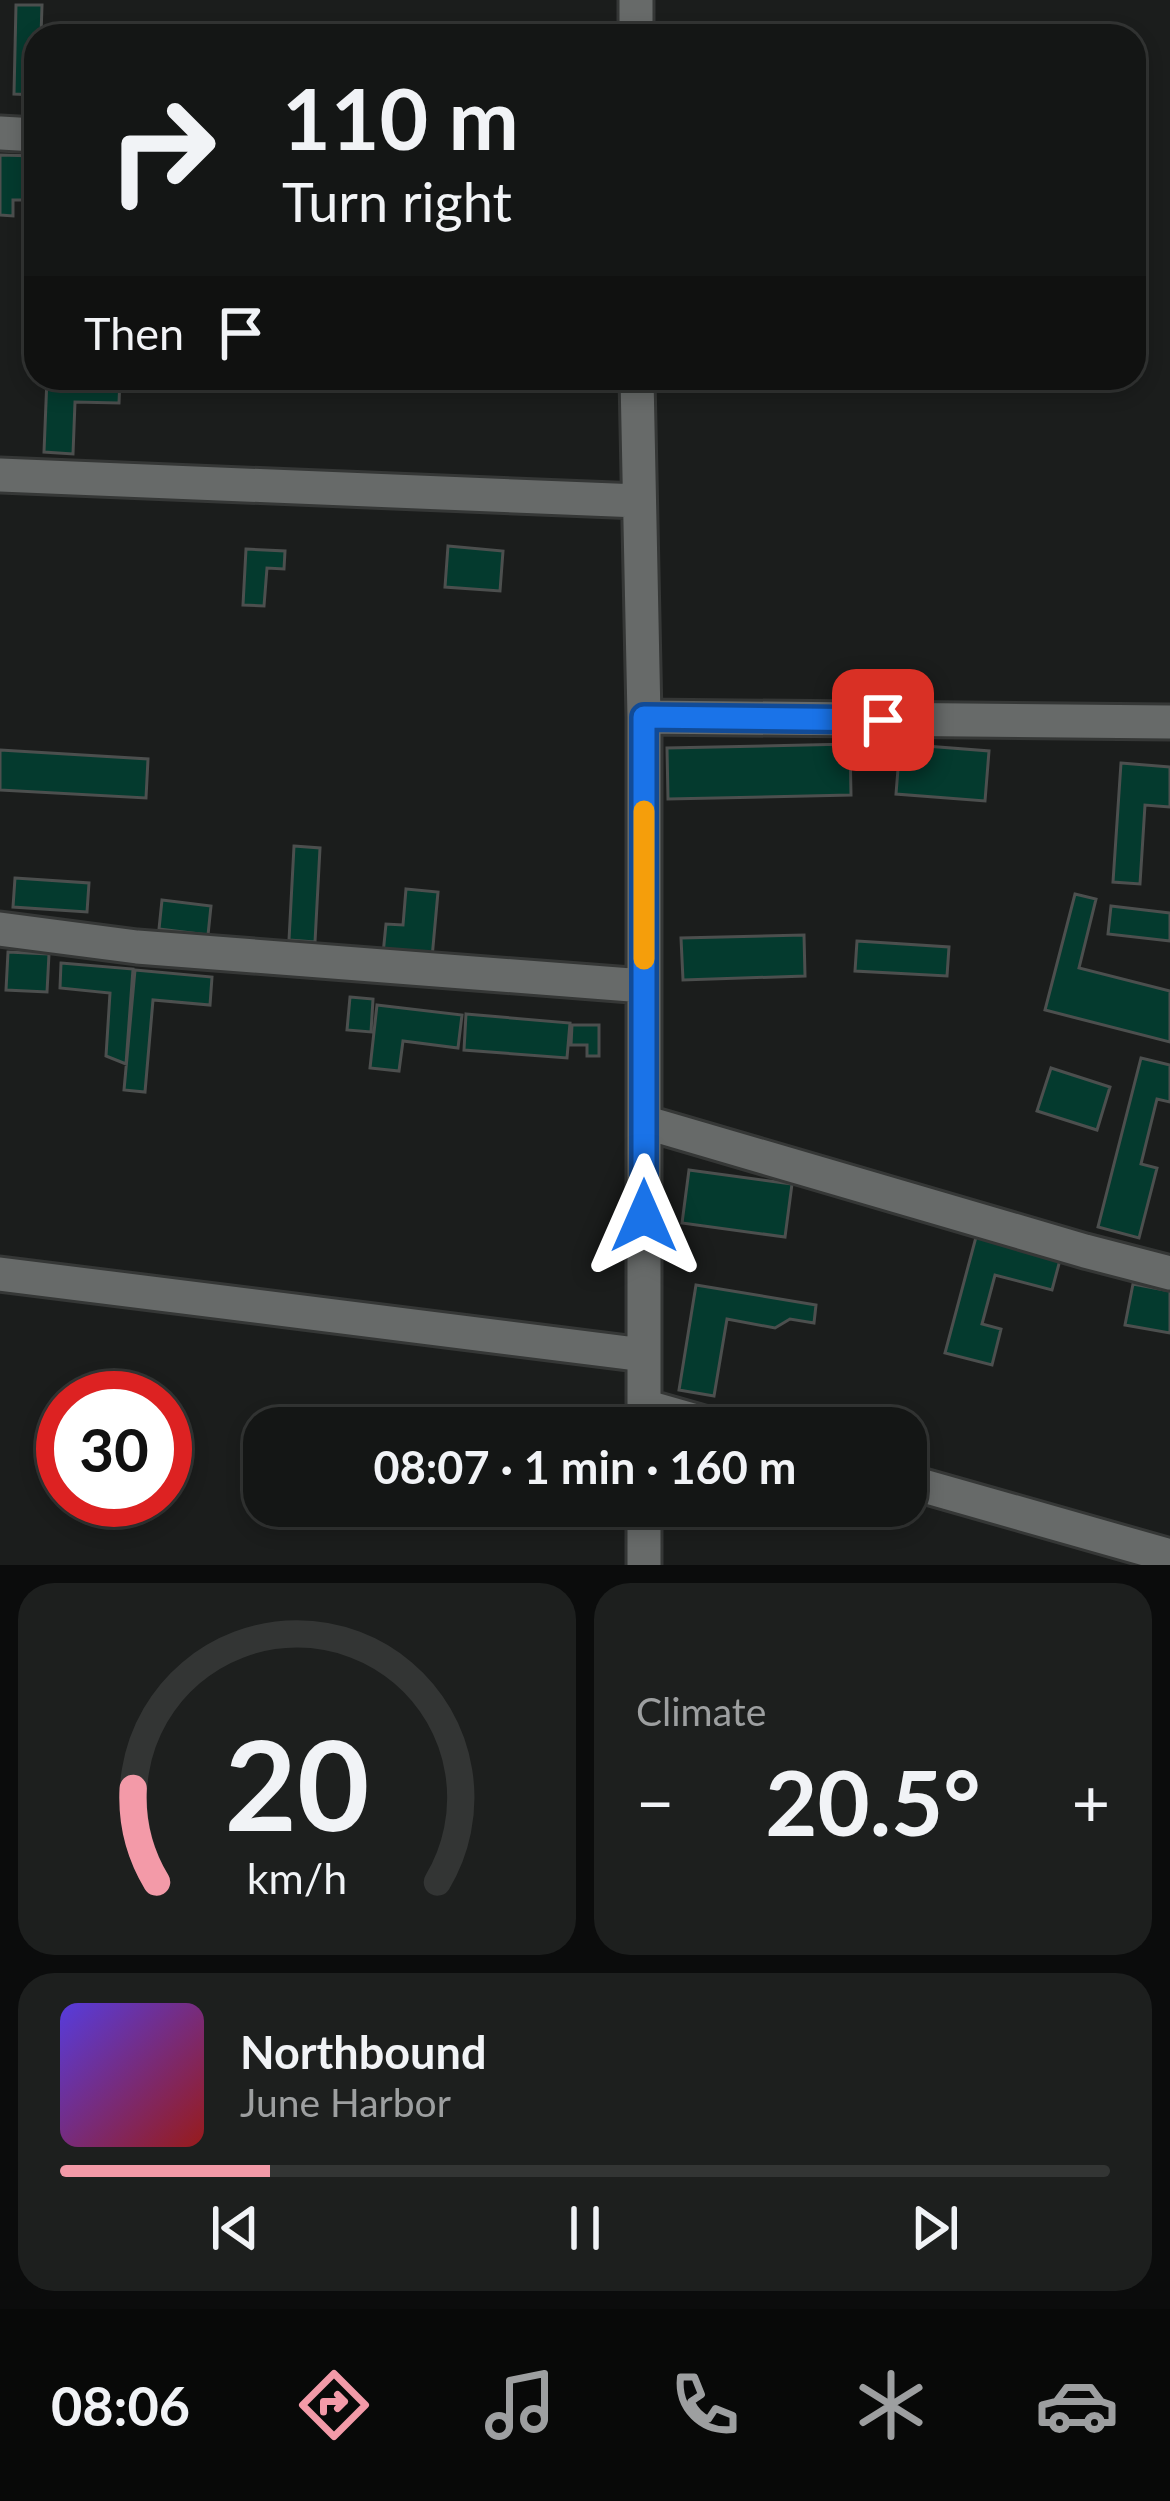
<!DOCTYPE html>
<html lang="en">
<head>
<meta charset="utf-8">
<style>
  :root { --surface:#141615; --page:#1d1f1e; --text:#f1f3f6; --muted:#9d9fa0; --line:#333534; --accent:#f39aa8 }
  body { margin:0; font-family:Lato,sans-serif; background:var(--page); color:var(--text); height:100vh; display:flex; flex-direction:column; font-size:45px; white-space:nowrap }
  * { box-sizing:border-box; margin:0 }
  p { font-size:39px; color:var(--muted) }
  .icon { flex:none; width:66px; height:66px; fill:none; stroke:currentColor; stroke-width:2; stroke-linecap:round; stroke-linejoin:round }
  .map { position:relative; height:1565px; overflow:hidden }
  .side { display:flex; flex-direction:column; gap:18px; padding:18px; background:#0b0c0c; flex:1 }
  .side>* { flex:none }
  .banner { position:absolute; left:24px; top:24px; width:1122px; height:366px; border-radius:36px; box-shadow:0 6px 18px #0003,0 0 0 3px var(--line); background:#141615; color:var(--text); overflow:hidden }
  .speed { position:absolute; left:36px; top:1371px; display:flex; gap:24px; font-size:60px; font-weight:700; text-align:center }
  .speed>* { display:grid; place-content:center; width:156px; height:156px; border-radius:50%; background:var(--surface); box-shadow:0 6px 18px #0003,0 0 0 3px var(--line); line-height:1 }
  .speed .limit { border:18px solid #d22; background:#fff; color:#111 }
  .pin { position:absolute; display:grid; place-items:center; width:102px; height:102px; color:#fff; margin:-51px; border-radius:24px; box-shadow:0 6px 18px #0006 }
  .me { position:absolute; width:132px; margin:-66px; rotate:0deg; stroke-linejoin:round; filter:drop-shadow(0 0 9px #0008) }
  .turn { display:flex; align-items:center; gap:42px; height:252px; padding:0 60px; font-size:54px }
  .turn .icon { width:156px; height:156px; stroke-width:2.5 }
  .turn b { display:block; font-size:84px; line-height:102px }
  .then { display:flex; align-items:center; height:114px; padding:0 60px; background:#0003; gap:24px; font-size:45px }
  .big { font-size:90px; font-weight:700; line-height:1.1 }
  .side .card { flex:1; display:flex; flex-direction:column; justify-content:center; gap:18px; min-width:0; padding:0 42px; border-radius:36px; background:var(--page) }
  .side .dial { align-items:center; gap:0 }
  .dial svg { height:312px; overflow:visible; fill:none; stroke:var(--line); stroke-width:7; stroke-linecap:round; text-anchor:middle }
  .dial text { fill:var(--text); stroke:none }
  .song { display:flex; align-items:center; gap:36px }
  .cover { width:144px; height:144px; border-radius:18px; background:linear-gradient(135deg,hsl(250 70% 55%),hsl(0 70% 35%)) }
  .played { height:12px; border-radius:6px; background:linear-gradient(90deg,var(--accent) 20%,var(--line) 20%) }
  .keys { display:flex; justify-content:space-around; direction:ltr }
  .heat { display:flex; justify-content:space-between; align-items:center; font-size:66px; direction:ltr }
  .side .tiles { flex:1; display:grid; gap:18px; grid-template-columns:1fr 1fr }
  .card:last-child { grid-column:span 2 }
  .trip { position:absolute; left:243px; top:1407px; width:684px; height:120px; border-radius:36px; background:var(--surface); box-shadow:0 6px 18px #0003,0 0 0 3px var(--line); font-weight:700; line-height:120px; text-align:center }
  .tab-bar { display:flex; height:192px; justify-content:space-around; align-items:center; background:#080908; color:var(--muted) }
  .tab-bar .icon { width:84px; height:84px }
  .tab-bar .on { color:var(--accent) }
  .tab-bar b { font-size:54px; color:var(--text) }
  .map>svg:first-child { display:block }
  .building { fill:#043a2e; stroke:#4c4f4e; stroke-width:3 }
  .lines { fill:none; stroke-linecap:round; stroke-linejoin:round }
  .street-casing { stroke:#353736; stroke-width:39 }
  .street { stroke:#676a69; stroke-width:33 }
  .route-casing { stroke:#114b97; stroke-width:30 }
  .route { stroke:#1a73e8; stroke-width:21 }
  .slow { stroke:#f59e0b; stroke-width:21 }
</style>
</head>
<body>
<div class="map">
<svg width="1170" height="1565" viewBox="0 0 1170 1565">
  <rect width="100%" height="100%" fill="#1b1d1c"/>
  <!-- building -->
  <path class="building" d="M 16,5 L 42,5 L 41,36 L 36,36 L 36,95 L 14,94 Z
    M 0,155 L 36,156 L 36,200 L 13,200 L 13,216 L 0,215 Z
    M 47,378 L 120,378 L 119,403 L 75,402 L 73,454 L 44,452 Z
    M 448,546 L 503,551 L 500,591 L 445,587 Z
    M 246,549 L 285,551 L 284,569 L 267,568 L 264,606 L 243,605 Z
    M 850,744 L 851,795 L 668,799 L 667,748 Z
    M 900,744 L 989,751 L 985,801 L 896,794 Z
    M 0,750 L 148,759 L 146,798 L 0,790 Z
    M 1121,763 L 1170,767 L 1170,807 L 1145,805 L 1140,884 L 1113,882 Z
    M 294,846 L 320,848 L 315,942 L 289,940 Z
    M 15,878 L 89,883 L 87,912 L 13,907 Z
    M 406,889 L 438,892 L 432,958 L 383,954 L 386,924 L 403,925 Z
    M 1075,894 L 1096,899 L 1079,968 L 1170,991 L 1170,1042 L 1045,1010 Z
    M 162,900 L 211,906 L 208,935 L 159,929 Z
    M 1111,906 L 1170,913 L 1170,941 L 1108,934 Z
    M 804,935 L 805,976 L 683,980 L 681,938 Z
    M 857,941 L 949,947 L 947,976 L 855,971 Z
    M 8,952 L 49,954 L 47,992 L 6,990 Z
    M 61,963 L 133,969 L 126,1064 L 106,1056 L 110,993 L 60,988 Z
    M 135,970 L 212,977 L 210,1005 L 153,1000 L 145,1092 L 124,1090 Z
    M 350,997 L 373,999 L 371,1032 L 347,1030 Z
    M 377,1005 L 462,1015 L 458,1048 L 403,1041 L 399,1071 L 370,1068 Z
    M 466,1014 L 570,1023 L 567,1058 L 464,1050 Z
    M 572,1025 L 599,1025 L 599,1056 L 587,1056 L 587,1045 L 571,1045 Z
    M 1141,1058 L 1170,1065 L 1170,1102 L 1157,1099 L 1141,1164 L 1157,1168 L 1139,1238 L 1098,1227 Z
    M 1051,1068 L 1110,1087 L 1097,1130 L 1037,1111 Z
    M 689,1170 L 792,1184 L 785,1237 L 682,1223 Z
    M 976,1237 L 1060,1260 L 1052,1290 L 995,1275 L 982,1324 L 1001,1329 L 992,1365 L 945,1353 Z
    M 1133,1284 L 1170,1291 L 1170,1333 L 1125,1325 Z
    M 696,1285 L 816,1305 L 814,1323 L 790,1319 L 775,1328 L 727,1319 L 714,1396 L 679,1390 Z"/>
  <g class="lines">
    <!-- street casing -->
    <g class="street-casing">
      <path id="street" d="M 636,0 L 636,36
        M 0,133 L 36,135
        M 637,378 L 644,717
        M 0,475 L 639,501
        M 0,929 L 137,947 L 644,986
        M 644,1122 L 1085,1251 L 1170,1273
        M 0,1274 L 644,1355
        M 644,1406 L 721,1428
        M 644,1428 L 644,717 L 1170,722
        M 906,1481 L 1170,1556
        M 644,1506 L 644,1565"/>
    </g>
    <!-- street -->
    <use href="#street" class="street"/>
  </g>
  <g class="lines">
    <!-- route casing -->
    <g class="route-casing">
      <path id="route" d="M 644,1216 L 644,717 L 883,720"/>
    </g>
    <!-- route -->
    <use href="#route" class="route"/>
    <!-- slow -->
    <path class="slow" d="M 644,811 L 644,959"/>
  </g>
</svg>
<div class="speed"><div class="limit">30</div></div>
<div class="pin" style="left:883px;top:720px;background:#d93025"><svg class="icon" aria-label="arrive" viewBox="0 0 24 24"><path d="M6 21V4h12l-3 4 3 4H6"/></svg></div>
<svg class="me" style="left:644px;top:1216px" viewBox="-20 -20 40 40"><path d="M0-17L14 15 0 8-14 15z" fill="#1a73e8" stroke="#fff" stroke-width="4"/></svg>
<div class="trip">08:07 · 1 min · 160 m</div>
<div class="banner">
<div class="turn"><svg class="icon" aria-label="right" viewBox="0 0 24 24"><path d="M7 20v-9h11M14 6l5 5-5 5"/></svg><div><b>110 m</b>Turn right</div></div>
<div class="then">Then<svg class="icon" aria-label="arrive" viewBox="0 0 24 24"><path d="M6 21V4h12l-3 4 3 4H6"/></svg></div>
</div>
</div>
<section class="side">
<div class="tiles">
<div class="card dial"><svg viewBox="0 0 100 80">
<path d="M14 69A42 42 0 1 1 86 69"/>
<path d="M14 69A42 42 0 0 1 8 45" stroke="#f39aa8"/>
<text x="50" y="56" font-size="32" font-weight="700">20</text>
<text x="50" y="72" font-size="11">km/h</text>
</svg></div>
<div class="card"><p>Climate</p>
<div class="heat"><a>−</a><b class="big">20.5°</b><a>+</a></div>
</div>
<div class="card">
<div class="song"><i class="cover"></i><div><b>Northbound</b><p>June Harbor</p></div></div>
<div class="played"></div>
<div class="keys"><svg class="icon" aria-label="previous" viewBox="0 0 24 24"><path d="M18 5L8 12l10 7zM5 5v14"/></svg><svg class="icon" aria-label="pause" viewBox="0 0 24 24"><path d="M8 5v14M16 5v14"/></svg><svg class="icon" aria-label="next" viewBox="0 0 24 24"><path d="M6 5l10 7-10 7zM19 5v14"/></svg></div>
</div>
</div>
</section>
<nav class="tab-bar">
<b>08:06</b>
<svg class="icon on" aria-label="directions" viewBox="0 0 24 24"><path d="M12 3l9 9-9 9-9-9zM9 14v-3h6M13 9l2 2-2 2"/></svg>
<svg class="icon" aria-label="music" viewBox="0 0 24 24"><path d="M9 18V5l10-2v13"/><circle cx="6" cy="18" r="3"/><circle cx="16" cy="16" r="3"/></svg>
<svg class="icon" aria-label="phone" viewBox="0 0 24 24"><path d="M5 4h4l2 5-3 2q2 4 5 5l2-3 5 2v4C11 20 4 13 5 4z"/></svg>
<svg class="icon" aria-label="climate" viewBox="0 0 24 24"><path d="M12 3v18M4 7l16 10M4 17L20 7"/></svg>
<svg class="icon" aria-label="car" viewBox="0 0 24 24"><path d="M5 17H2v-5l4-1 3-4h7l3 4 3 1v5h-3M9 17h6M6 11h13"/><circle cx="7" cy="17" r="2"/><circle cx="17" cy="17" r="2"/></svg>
</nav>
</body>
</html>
